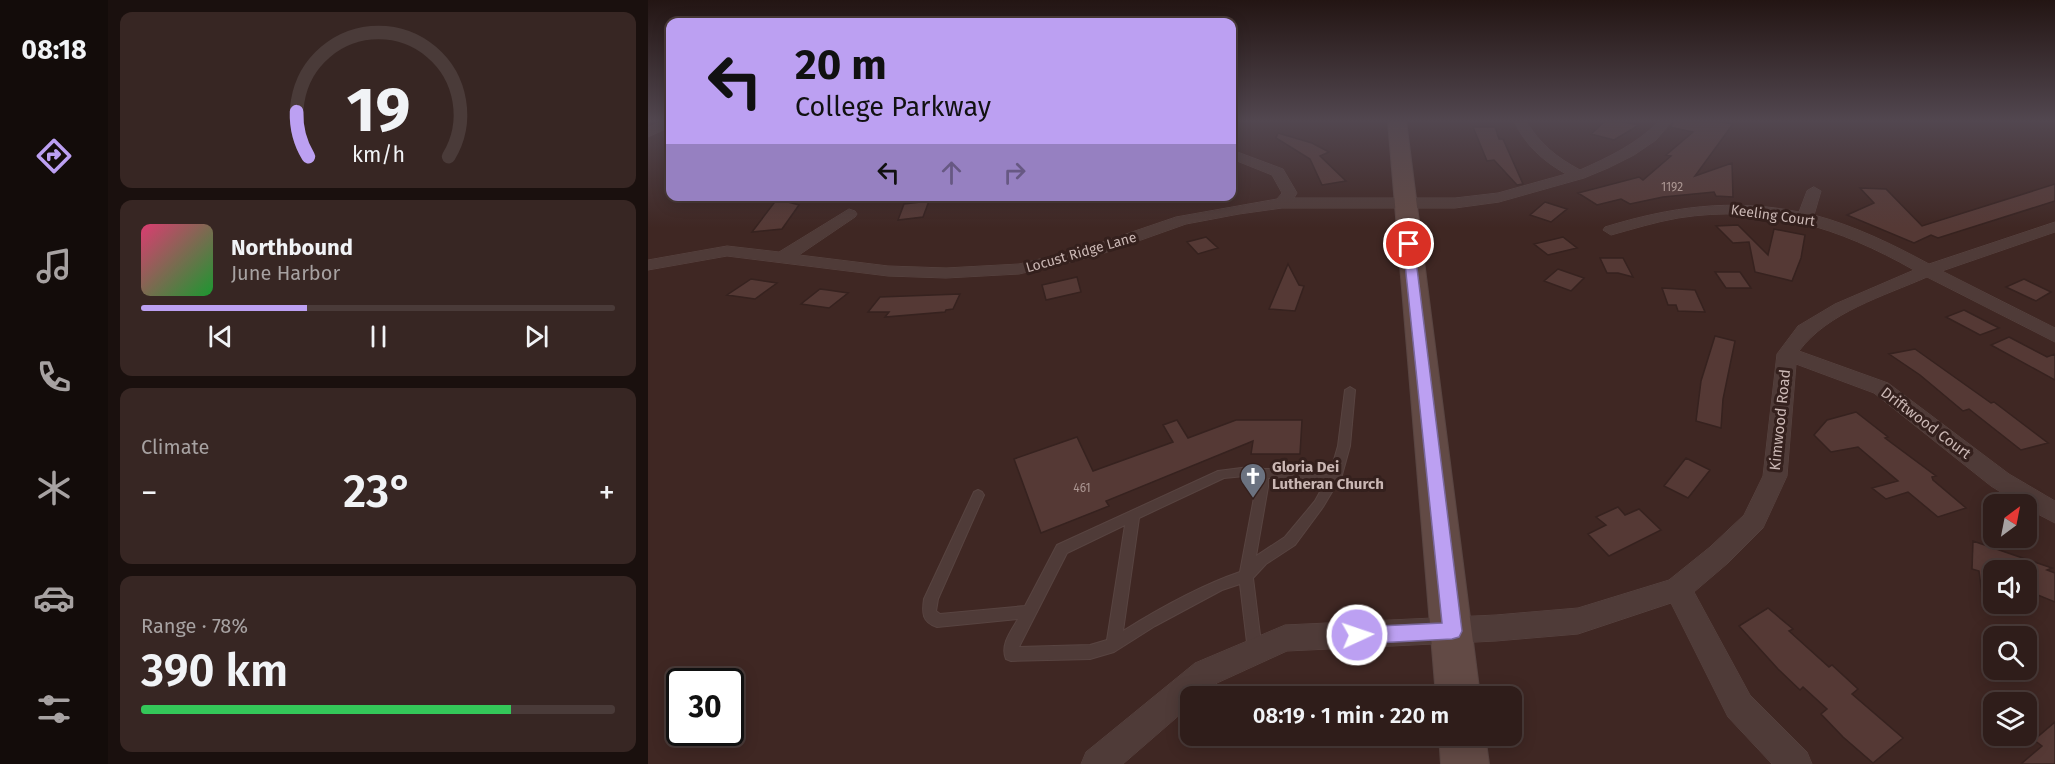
<!DOCTYPE html>
<html lang="en">
<head>
<meta charset="utf-8">
<style>
  :root { --surface:#2f1d1a; --page:#372623; --text:#f1f3f6; --muted:#a7a2a2; --line:#4a3b39; --accent:#bca0f2 }
  body { margin:0; font-family:"Fira Sans",sans-serif; background:var(--page); color:var(--text); height:100vh; display:flex; flex-direction:column; font-size:22px; white-space:nowrap }
  * { box-sizing:border-box; margin:0 }
  p { font-size:20px; color:var(--muted) }
  .icon { flex:none; width:33px; height:33px; fill:none; stroke:currentColor; stroke-width:2; stroke-linecap:round; stroke-linejoin:round }
  .map { position:relative; flex:1; overflow:hidden }
  .sheet { display:flex; flex-direction:column; gap:12px; padding:12px; background:#1a100e; width:540px }
  .sheet>* { flex:none }
  .guide { position:absolute; left:18px; top:18px; width:570px; height:183px; border-radius:12px; box-shadow:0 3px 15px #0003,0 0 0 2px var(--line); background:#bca0f2; color:#111; overflow:hidden }
  .needle { width:39px; rotate:32deg }
  .fabs { position:absolute; left:1335px; top:494px; display:grid; gap:12px }
  .fabs a { display:grid; place-items:center; width:54px; height:54px; border-radius:12px; background:var(--surface); box-shadow:0 3px 15px #0003,0 0 0 2px var(--line); font-size:30px }
  .speed { position:absolute; left:18px; top:668px; display:flex; gap:12px; font-size:30px; font-weight:700; text-align:center }
  .speed>* { display:grid; place-content:center; width:78px; height:78px; border-radius:50%; background:var(--surface); box-shadow:0 3px 15px #0003,0 0 0 2px var(--line); line-height:1 }
  .speed .limit { border:3px solid #111; border-radius:9px; background:#fff; color:#111 }
  .pin { position:absolute; display:grid; place-items:center; width:51px; height:51px; color:#fff; margin:-26px; border:3px solid #fff; border-radius:50%; box-shadow:0 2px 6px #0007 }
  .me { position:absolute; width:66px; margin:-33px; rotate:87deg; stroke-linejoin:round; filter:drop-shadow(0 0 4px #0008) }
  .turn { display:flex; align-items:center; gap:21px; height:126px; padding:0 30px; font-size:27px }
  .turn .icon { width:78px; height:78px; stroke-width:2.5 }
  .turn b { display:block; font-size:42px; line-height:51px }
  .lanes { display:flex; align-items:center; height:57px; padding:0 30px; background:#0003; justify-content:center; gap:30px; direction:ltr }
  .lanes .off { opacity:.35 }
  .big { font-size:45px; font-weight:600; line-height:1.1 }
  .sheet .card { flex:1; display:flex; flex-direction:column; justify-content:center; gap:9px; min-width:0; padding:0 21px; border-radius:12px; background:var(--page) }
  .sheet .dial { align-items:center; gap:0 }
  .dial svg { height:156px; overflow:visible; fill:none; stroke:var(--line); stroke-width:7; stroke-linecap:round; text-anchor:middle }
  .dial text { fill:var(--text); stroke:none }
  .song { display:flex; align-items:center; gap:18px }
  .cover { width:72px; height:72px; border-radius:9px; background:linear-gradient(135deg,hsl(340 70% 55%),hsl(130 70% 35%)) }
  .played { height:6px; border-radius:3px; background:linear-gradient(90deg,var(--accent) 35%,var(--line) 35%) }
  .keys { display:flex; justify-content:space-around; direction:ltr }
  .heat { display:flex; justify-content:space-between; align-items:center; font-size:33px; direction:ltr }
  .charge { height:9px; border-radius:4px; background:linear-gradient(90deg,#34c759 78%,var(--line) 0) }
  .trip { position:absolute; left:532px; top:686px; width:342px; height:60px; border-radius:12px; background:var(--surface); box-shadow:0 3px 15px #0003,0 0 0 2px var(--line); font-weight:600; line-height:60px; text-align:center }
  main { display:flex; flex:1; min-height:0 }
  .dock { display:flex; flex-direction:column; width:108px; justify-content:space-around; align-items:center; background:#130c0a; color:var(--muted) }
  .dock .icon { width:42px; height:42px }
  .dock .current { color:var(--accent) }
  .dock b { font-size:27px; color:var(--text) }
  .map>svg:first-child { display:block }
  .building { fill:#553935; stroke:#36221f; stroke-width:1.5 }
  .lines { fill:none; stroke-linecap:round; stroke-linejoin:round }
  .service-casing { stroke:#584441; stroke-width:2 }
  .minor-casing { stroke:#584441; stroke-width:1 }
  .secondary-casing { stroke:#584441; stroke-width:2 }
  .service { fill:#4f3b38; fill-rule:evenodd }
  .minor { fill:#4f3b38; fill-rule:evenodd }
  .secondary { fill:#624a45; fill-rule:evenodd }
  .route { fill:#bca0f2; stroke:#7a689d; stroke-width:1.5 }
  .labels { text-anchor:middle; stroke-width:6; stroke-linejoin:round; paint-order:stroke }
  .number-label { font-size:12px; fill:#ab9692 }
  .far-street-label { font-size:14px; fill:#cab7b4; stroke:#34201d }
  .street-label { font-size:15px; fill:#cab7b4; stroke:#34201d }
  .poi-label { font-size:15px; font-weight:bold; fill:#cab7b4; stroke:#34201d; text-anchor:start }
</style>
</head>
<body>
<main>
<nav class="dock">
<b>08:18</b>
<svg class="icon current" aria-label="directions" viewBox="0 0 24 24"><path d="M12 3l9 9-9 9-9-9zM9 14v-3h6M13 9l2 2-2 2"/></svg>
<svg class="icon" aria-label="music" viewBox="0 0 24 24"><path d="M9 18V5l10-2v13"/><circle cx="6" cy="18" r="3"/><circle cx="16" cy="16" r="3"/></svg>
<svg class="icon" aria-label="phone" viewBox="0 0 24 24"><path d="M5 4h4l2 5-3 2q2 4 5 5l2-3 5 2v4C11 20 4 13 5 4z"/></svg>
<svg class="icon" aria-label="climate" viewBox="0 0 24 24"><path d="M12 3v18M4 7l16 10M4 17L20 7"/></svg>
<svg class="icon" aria-label="car" viewBox="0 0 24 24"><path d="M5 17H2v-5l4-1 3-4h7l3 4 3 1v5h-3M9 17h6M6 11h13"/><circle cx="7" cy="17" r="2"/><circle cx="17" cy="17" r="2"/></svg>
<svg class="icon" aria-label="filters" viewBox="0 0 24 24"><path d="M4 7h16M4 17h16"/><circle cx="9" cy="7" r="2"/><circle cx="15" cy="17" r="2"/></svg>
</nav>
<section class="sheet">
<div class="card dial"><svg viewBox="0 0 100 80">
<path d="M14 69A42 42 0 1 1 86 69"/>
<path d="M14 69A42 42 0 0 1 8 46" stroke="#bca0f2"/>
<text x="50" y="56" font-size="32" font-weight="700">19</text>
<text x="50" y="72" font-size="11">km/h</text>
</svg></div>
<div class="card">
<div class="song"><i class="cover"></i><div><b>Northbound</b><p>June Harbor</p></div></div>
<div class="played"></div>
<div class="keys"><svg class="icon" aria-label="previous" viewBox="0 0 24 24"><path d="M18 5L8 12l10 7zM5 5v14"/></svg><svg class="icon" aria-label="pause" viewBox="0 0 24 24"><path d="M8 5v14M16 5v14"/></svg><svg class="icon" aria-label="next" viewBox="0 0 24 24"><path d="M6 5l10 7-10 7zM19 5v14"/></svg></div>
</div>
<div class="card"><p>Climate</p>
<div class="heat"><a>−</a><b class="big">23°</b><a>+</a></div>
</div>
<div class="card"><p>Range · 78%</p><b class="big">390 km</b><div class="charge"></div></div>
</section>
<div class="map">
<svg width="1407" height="764" viewBox="0 0 1407 764">
  <rect width="100%" height="100%" fill="#3f2723"/>
  <!-- building -->
  <path class="building" d="M 957,121 L 970,121 L 991,125 L 966,140 L 943,134 Z
    M 1026,121 L 1068,121 L 1085,124 L 1047,176 L 1084,163 L 1085,197 L 1068,196 L 1066,192 L 1015,197 L 982,204 L 973,199 L 949,205 L 930,193 L 991,177 L 995,180 L 1023,156 L 1018,155 L 1045,132 L 1022,127 Z
    M 825,127 L 847,127 L 851,139 L 855,139 L 875,184 L 869,185 L 846,160 L 839,161 Z
    M 630,133 L 664,143 L 681,152 L 672,156 L 698,181 L 674,185 L 662,159 L 628,138 Z
    M 1407,184 L 1407,201 L 1290,238 L 1283,235 L 1266,243 L 1199,215 L 1226,203 L 1212,188 L 1238,189 L 1274,226 Z
    M 129,199 L 151,205 L 134,229 L 104,232 Z
    M 281,201 L 275,217 L 250,220 L 256,204 Z
    M 897,202 L 919,209 L 903,222 L 882,215 Z
    M 1090,225 L 1120,255 L 1126,229 L 1157,235 L 1153,258 L 1144,281 L 1107,272 L 1101,242 L 1085,243 L 1068,226 Z
    M 558,237 L 570,248 L 550,254 L 539,242 Z
    M 915,237 L 929,248 L 900,255 L 886,244 Z
    M 952,258 L 975,258 L 985,277 L 970,273 L 959,273 Z
    M 640,264 L 651,285 L 656,286 L 647,311 L 621,309 Z
    M 910,269 L 936,278 L 923,291 L 896,281 Z
    M 1067,272 L 1092,272 L 1103,288 L 1078,288 Z
    M 429,277 L 433,292 L 398,300 L 394,285 Z
    M 103,279 L 129,283 L 107,299 L 79,295 Z
    M 1376,279 L 1403,292 L 1388,301 L 1358,287 Z
    M 1014,288 L 1047,290 L 1057,312 L 1030,311 L 1028,305 L 1020,305 Z
    M 172,289 L 180,290 L 200,293 L 181,308 L 153,304 Z
    M 312,294 L 305,309 L 298,310 L 297,312 L 237,317 L 241,312 L 220,312 L 232,297 Z
    M 1316,310 L 1351,328 L 1332,335 L 1298,317 Z
    M 1067,336 L 1087,341 L 1075,399 L 1073,428 L 1048,421 L 1053,381 Z
    M 1361,337 L 1399,357 L 1407,354 L 1407,380 L 1343,345 Z
    M 1267,349 L 1343,403 L 1346,402 L 1400,443 L 1373,450 L 1321,409 L 1315,411 L 1272,375 L 1241,354 Z
    M 1208,412 L 1240,437 L 1237,438 L 1288,476 L 1284,477 L 1285,480 L 1318,508 L 1290,517 L 1260,492 L 1238,499 L 1224,488 L 1250,481 L 1210,447 L 1183,452 L 1166,435 L 1179,420 Z
    M 529,420 L 540,438 L 588,420 L 654,420 L 652,454 L 603,454 L 605,441 L 458,501 L 461,506 L 393,533 L 366,459 L 429,437 L 445,471 L 525,442 L 515,425 Z
    M 1038,458 L 1062,470 L 1040,498 L 1016,486 Z
    M 970,507 L 977,515 L 991,509 L 1013,530 L 961,556 L 940,534 L 958,525 L 948,517 Z
    M 1325,541 L 1404,568 L 1399,570 L 1407,573 L 1407,602 L 1380,591 L 1378,570 L 1346,570 L 1346,609 L 1336,610 L 1331,571 L 1324,569 Z
    M 1120,608 L 1145,629 L 1141,631 L 1181,667 L 1184,665 L 1210,689 L 1204,694 L 1255,738 L 1225,763 L 1195,737 L 1173,714 L 1179,709 L 1155,687 L 1152,690 L 1130,669 L 1091,626 Z
    M 1407,722 L 1407,764 L 1373,764 L 1394,746 L 1386,740 Z"/>
  <g class="lines">
    <!-- service casing -->
    <g class="service-casing">
      <path id="service" d="M 702,387 L 707,390 L 702,446 L 694,475 L 675,507 L 647,545 L 618,564 L 605,578 L 614,651 L 612,656 L 607,658 L 602,656 L 600,651 L 592,584 L 574,590 L 507,626 L 466,652 L 442,659 L 363,661 L 358,659 C 352,645 363,631 370,619 L 289,627 C 274,622 274,613 276,599 L 326,492 L 330,490 L 334,492 L 336,495 L 290,599 L 288,611 L 292,614 L 377,606 L 409,545 L 570,471 L 609,466 L 616,469 L 683,470 L 690,446 L 697,390 ZM 607,475 L 608,487 L 592,572 C 551,586 512,608 475,631 L 491,518 L 576,478 ZM 620,478 L 679,479 L 667,501 L 637,537 L 608,556 L 620,487 ZM 477,525 L 459,640 L 442,645 L 371,647 L 419,553 Z"/>
    </g>
    <!-- minor casing -->
    <g class="minor-casing">
      <path id="minor" d="M 15,121 L 22,121 L 22,127 L 0,137 L 0,128 Z
        M 866,121 L 878,121 C 892,144 908,157 932,170 C 961,157 989,144 1011,121 L 1024,121 L 1008,140 L 986,155 L 960,168 L 936,178 L 851,202 L 807,208 L 634,208 L 591,214 L 538,224 L 448,256 L 371,274 L 298,278 L 240,276 L 79,256 L 0,270 L 0,260 L 79,246 L 131,252 L 201,209 L 207,211 L 209,214 L 207,217 L 151,255 L 240,266 L 298,268 L 371,264 L 437,248 L 528,217 L 629,199 L 634,193 L 624,175 L 584,159 L 584,150 L 635,169 L 649,193 L 646,198 L 807,198 L 850,193 L 918,174 C 895,161 877,145 866,121 Z
        M 1166,187 L 1173,191 L 1166,215 C 1207,226 1244,244 1281,264 L 1407,222 L 1407,232 L 1294,271 L 1407,328 L 1407,342 L 1279,277 C 1236,296 1180,312 1151,351 L 1240,383 L 1361,474 L 1407,501 L 1407,523 L 1378,508 L 1378,504 L 1372,504 L 1343,486 L 1226,393 L 1148,364 L 1139,476 L 1115,528 L 1080,563 L 1046,592 L 1102,695 L 1159,752 L 1164,764 L 1124,764 L 1080,717 L 1023,603 L 930,634 L 848,641 L 639,651 L 569,683 L 554,696 L 543,696 L 543,705 L 475,764 L 433,764 L 438,752 L 547,663 L 637,625 L 848,615 L 930,608 L 1021,580 L 1062,547 L 1096,515 L 1115,476 L 1129,354 L 1150,326 L 1187,304 L 1266,270 C 1190,227 1118,204 1030,218 C 1007,222 985,229 963,235 L 955,230 L 957,227 C 1022,207 1084,198 1151,212 L 1159,191 Z"/>
    </g>
    <!-- secondary casing -->
    <g class="secondary-casing">
      <path id="secondary" d="M 740,121 L 758,121 L 832,696 L 788,696 Z
        M 791,735 L 837,735 L 841,764 L 793,764 Z"/>
    </g>
    <!-- service -->
    <use href="#service" class="service"/>
    <!-- minor -->
    <use href="#minor" class="minor"/>
    <!-- secondary -->
    <use href="#secondary" class="secondary"/>
  </g>
  <!-- sky -->
  <linearGradient id="sky" x2="0" y2="1"><stop stop-color="#231513"/><stop offset="0.53" stop-color="#524750"/><stop offset="1" stop-color="#524750" stop-opacity="0"/></linearGradient>
  <rect width="1407" height="228" fill="url(#sky)"/>
  <!-- route -->
  <path class="route" d="M 761,240 L 766,244 L 814,631 L 811,637 L 804,639 L 709,644 L 702,641 L 699,635 L 702,629 L 709,627 L 794,623 L 755,244 Z"/>
  <!-- icons -->
  <defs>
    <g id="church-pin" transform="scale(1.35)"><path d="M0 17L-7.5 6A9.5 9.5 0 1 1 7.5 6Z" fill="#6b7280" stroke="#34201d"/><path d="M-1.2-6h2.4v3.5h3.3v2.4h-3.3V6h-2.4V-.1h-3.3v-2.4h3.3Z" fill="#fff"/></g>
  </defs>
  <g fill-rule="evenodd">
    <use href="#church-pin" x="605" y="476"/>
  </g>
  <g class="labels">
    <!-- number labels -->
    <g class="number-label">
      <text x="1024" y="191">1192</text>
      <text x="434" y="492">461</text>
    </g>
    <!-- far-street labels -->
    <g class="far-street-label">
      <text transform="translate(1125 215) rotate(8)" y="5">Keeling Court</text>
      <text transform="translate(433 252) rotate(-16)" y="5">Locust Ridge Lane</text>
    </g>
    <!-- street labels -->
    <g class="street-label">
      <text transform="translate(1132 420) rotate(-84)" y="5">Kimwood Road</text>
      <text transform="translate(1278 423) rotate(37)" y="5">Driftwood Court</text>
    </g>
    <!-- poi labels -->
    <g class="poi-label">
      <text x="624" y="472">Gloria Dei<tspan x="624" dy="17">Lutheran Church</tspan></text>
    </g>
  </g>
</svg>
<div class="fabs">
<a><svg class="needle" viewBox="-14 -14 28 28"><path d="M0-13l5 13h-10z" fill="#e53935"/><path d="M0 13l5-13h-10z" fill="#a7a2a2"/></svg></a>
<a><svg class="icon" aria-label="sound" viewBox="0 0 24 24"><path d="M4 9h4l5-4v14l-5-4H4zM17 9q2 3 0 6"/></svg></a>
<a><svg class="icon" aria-label="search" viewBox="0 0 24 24"><circle cx="10" cy="10" r="6"/><path d="M15 15l6 6"/></svg></a>
<a><svg class="icon" aria-label="layers" viewBox="0 0 24 24"><path d="M12 4l9 5-9 5-9-5zM3 14l9 5 9-5"/></svg></a>
</div>
<div class="speed"><div class="limit">30</div></div>
<div class="pin" style="left:761px;top:244px;background:#d93025"><svg class="icon" aria-label="arrive" viewBox="0 0 24 24"><path d="M6 21V4h12l-3 4 3 4H6"/></svg></div>
<svg class="me" style="left:709px;top:635px" viewBox="-20 -20 40 40"><circle r="17" fill="#bca0f2" stroke="#fff" stroke-width="3"/><path d="M0-11L8 9 0 5-8 9z" fill="#fff"/></svg>
<div class="trip">08:19 · 1 min · 220 m</div>
<div class="guide">
<div class="turn"><svg class="icon" aria-label="left" viewBox="0 0 24 24"><path d="M17 20v-9H6M10 6l-5 5 5 5"/></svg><div><b>20 m</b>College Parkway</div></div>
<div class="lanes"><svg class="icon" aria-label="left" viewBox="0 0 24 24"><path d="M17 20v-9H6M10 6l-5 5 5 5"/></svg><svg class="icon off" aria-label="ahead" viewBox="0 0 24 24"><path d="M12 20V5M6 11l6-6 6 6"/></svg><svg class="icon off" aria-label="right" viewBox="0 0 24 24"><path d="M7 20v-9h11M14 6l5 5-5 5"/></svg></div>
</div>
</div>
</main>
</body>
</html>
